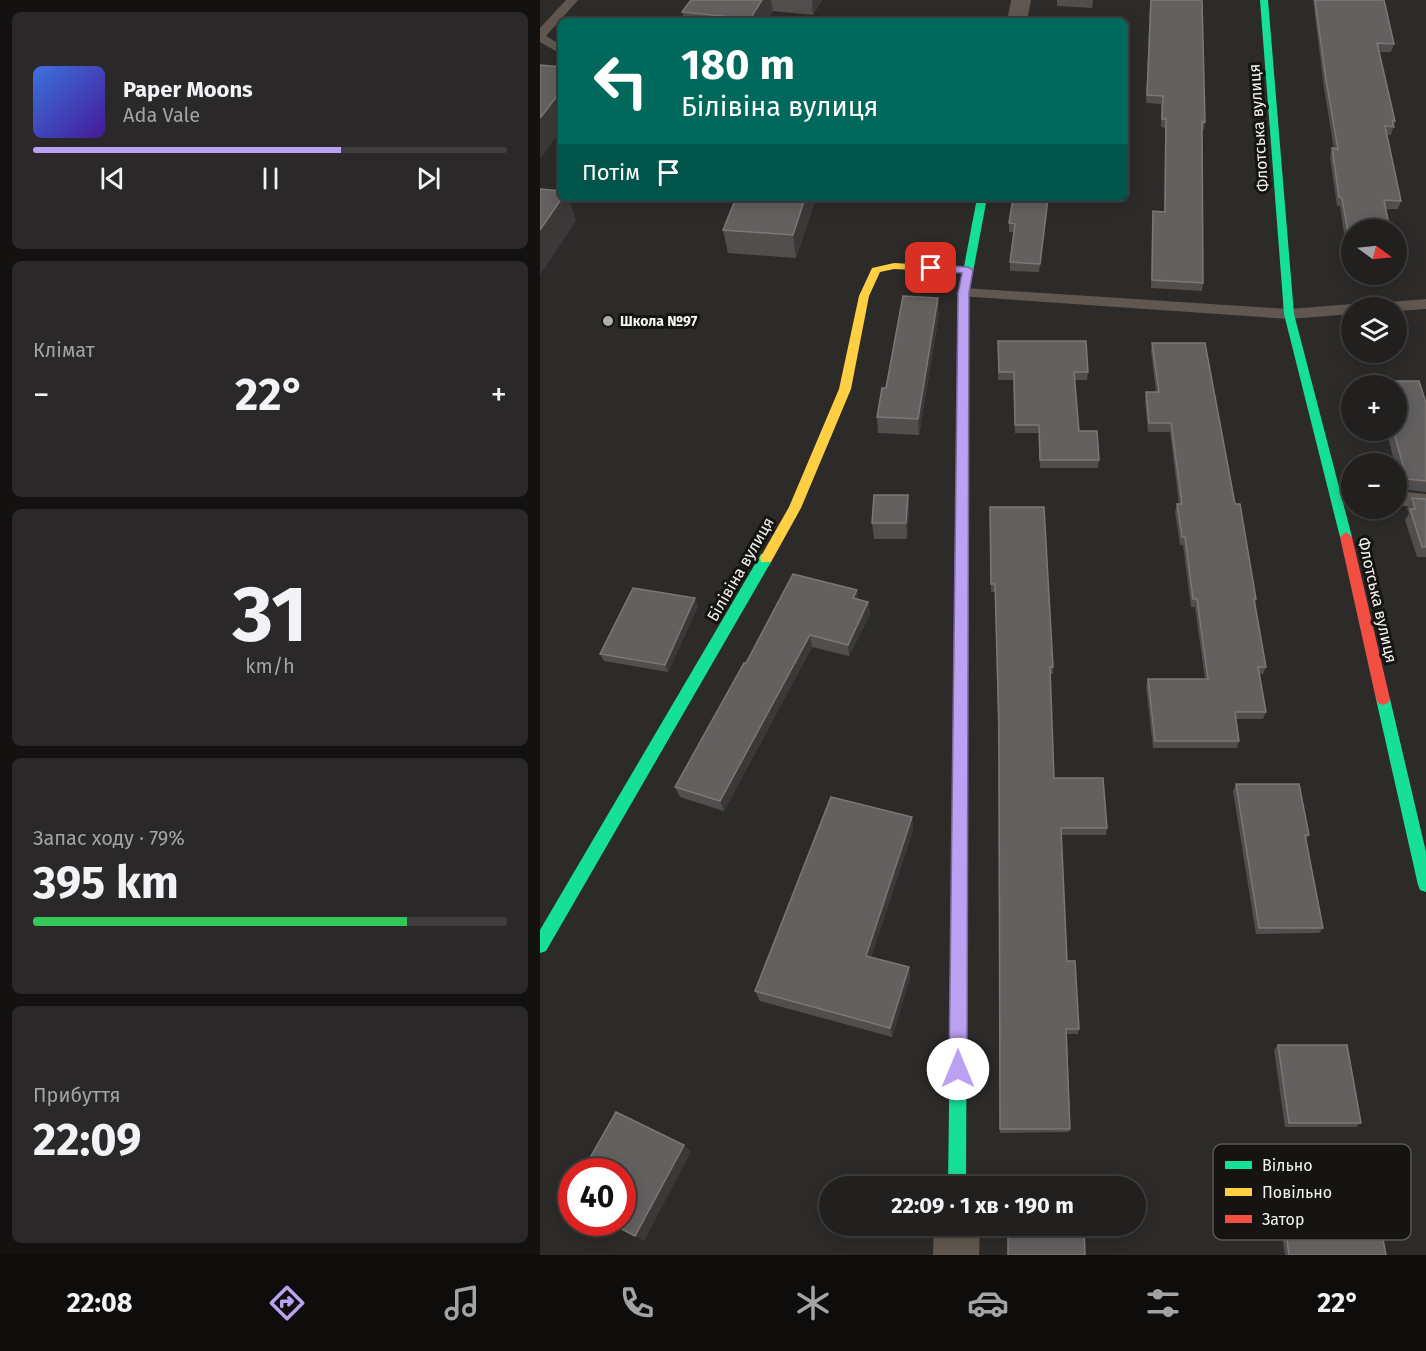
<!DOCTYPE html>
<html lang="uk">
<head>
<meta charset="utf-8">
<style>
  :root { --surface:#22201f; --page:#2a2828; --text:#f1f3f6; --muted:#a2a3a4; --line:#3f3e3d; --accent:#bca0f2 }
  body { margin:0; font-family:"Fira Sans",sans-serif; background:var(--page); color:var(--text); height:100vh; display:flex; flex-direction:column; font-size:22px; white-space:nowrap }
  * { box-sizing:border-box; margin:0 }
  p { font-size:20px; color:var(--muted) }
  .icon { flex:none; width:33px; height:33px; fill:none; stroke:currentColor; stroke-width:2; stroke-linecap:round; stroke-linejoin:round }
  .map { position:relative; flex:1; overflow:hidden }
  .panel { display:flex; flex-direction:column; gap:12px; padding:12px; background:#131211; width:540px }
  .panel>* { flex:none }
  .top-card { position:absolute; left:18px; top:18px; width:570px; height:183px; border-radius:9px; box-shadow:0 3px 15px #0003,0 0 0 2px var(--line); background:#00695c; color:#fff; overflow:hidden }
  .needle { width:39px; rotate:105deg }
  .tools { position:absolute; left:801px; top:219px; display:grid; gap:12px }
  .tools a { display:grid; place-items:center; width:66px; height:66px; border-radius:50%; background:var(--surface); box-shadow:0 3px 15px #0003,0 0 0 2px var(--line); font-size:30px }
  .speed { position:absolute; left:18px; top:1158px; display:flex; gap:12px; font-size:30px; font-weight:700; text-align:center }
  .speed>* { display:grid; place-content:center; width:78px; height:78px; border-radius:50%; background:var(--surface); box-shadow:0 3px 15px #0003,0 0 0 2px var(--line); line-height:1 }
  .speed .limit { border:9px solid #d22; background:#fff; color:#111 }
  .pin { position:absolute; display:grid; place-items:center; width:51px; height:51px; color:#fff; margin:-26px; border-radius:12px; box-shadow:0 3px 9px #0006 }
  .me { position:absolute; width:66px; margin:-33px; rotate:0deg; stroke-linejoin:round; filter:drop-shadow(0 0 4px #0008) }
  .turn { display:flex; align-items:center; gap:21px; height:126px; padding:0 24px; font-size:27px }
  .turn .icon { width:78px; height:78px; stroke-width:2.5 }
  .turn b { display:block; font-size:42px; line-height:51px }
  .then { display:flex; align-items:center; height:57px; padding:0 24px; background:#0003; gap:12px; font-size:22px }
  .big { font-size:45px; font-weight:700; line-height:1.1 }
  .panel .widget { flex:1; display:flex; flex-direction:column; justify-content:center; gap:9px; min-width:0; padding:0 21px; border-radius:9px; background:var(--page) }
  .panel .dial { align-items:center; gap:0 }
  .dial b { font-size:78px; line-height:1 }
  .song { display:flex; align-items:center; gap:18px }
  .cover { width:72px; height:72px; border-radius:9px; background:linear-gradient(135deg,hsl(220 70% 55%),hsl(260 70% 35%)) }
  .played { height:6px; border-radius:3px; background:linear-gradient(90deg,var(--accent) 65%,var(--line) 65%) }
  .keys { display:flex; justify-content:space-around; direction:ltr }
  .heat { display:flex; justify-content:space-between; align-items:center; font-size:33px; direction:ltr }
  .charge { height:9px; border-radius:4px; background:linear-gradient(90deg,#34c759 79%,var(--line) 0) }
  .trip { position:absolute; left:279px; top:1176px; width:327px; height:60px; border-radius:30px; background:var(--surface); box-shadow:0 3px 15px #0003,0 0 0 2px var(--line); font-weight:700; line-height:60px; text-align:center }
  .menu { display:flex; height:96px; justify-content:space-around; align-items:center; background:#0e0d0c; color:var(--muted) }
  .menu .icon { width:42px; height:42px }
  .menu .current { color:var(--accent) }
  .menu b { font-size:27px; color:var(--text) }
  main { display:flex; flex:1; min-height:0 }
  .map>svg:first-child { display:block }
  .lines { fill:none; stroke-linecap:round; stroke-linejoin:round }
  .lane { fill:#605850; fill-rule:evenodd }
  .street { fill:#605850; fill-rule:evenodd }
  .fast { fill:#16e098; fill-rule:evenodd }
  .slow { fill:#ffcf43; fill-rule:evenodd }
  .jam { fill:#f24e42; fill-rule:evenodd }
  .wall { fill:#514f4e }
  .shaded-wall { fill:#3b3938 }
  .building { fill:#636160; stroke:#7a7876; stroke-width:1.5 }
  .route { fill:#bca0f2; stroke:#7a689d; stroke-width:1.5 }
  .poi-dot { fill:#afaeab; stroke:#151412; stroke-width:2 }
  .labels { text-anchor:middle; stroke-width:6; stroke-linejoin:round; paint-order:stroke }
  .far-poi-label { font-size:14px; font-weight:bold; fill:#f5f4f1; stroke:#151412; text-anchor:start }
  .street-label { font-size:16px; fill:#f5f4f1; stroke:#151412 }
  .key { fill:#151412; stroke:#585755; stroke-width:1.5 }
  .key-label { font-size:16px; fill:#f5f4f1 }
</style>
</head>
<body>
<main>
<section class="panel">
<div class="widget">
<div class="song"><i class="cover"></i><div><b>Paper Moons</b><p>Ada Vale</p></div></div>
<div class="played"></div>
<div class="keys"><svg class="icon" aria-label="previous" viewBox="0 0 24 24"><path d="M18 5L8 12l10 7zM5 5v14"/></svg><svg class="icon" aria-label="pause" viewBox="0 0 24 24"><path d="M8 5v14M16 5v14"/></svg><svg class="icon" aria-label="next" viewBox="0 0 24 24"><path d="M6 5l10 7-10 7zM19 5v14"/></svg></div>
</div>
<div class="widget"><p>Клімат</p>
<div class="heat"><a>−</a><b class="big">22°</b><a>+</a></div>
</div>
<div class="widget dial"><b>31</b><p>km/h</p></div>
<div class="widget"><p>Запас ходу · 79%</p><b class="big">395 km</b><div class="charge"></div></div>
<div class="widget"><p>Прибуття</p><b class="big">22:09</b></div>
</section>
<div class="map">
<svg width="886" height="1255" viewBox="0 0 886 1255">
  <rect width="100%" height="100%" fill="#2d2b29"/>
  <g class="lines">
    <!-- lane -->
    <path class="lane" d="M 26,0 L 38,0 L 6,36 L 21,45 L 21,54 L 0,42 L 0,28 Z
      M 424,288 L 749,309 L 812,304 L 819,308 L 812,308 L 812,314 L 749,319 L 419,296 L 416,293 Z
      M 886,299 L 886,309 L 856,311 L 856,308 L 830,308 L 837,303 Z
      M 856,491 L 886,494 L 886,508 L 856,505 Z"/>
    <!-- street -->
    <path class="street" d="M 471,0 L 491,0 L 487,21 L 467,21 Z
      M 394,1226 L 440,1226 L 439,1255 L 393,1255 Z"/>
    <!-- fast -->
    <path class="fast" d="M 720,0 L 728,0 L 754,314 L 812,537 L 806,542 L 800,537 L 744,314 Z
      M 437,198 L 447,198 L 429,293 L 429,334 L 424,338 L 419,334 L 419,293 Z
      M 226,553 L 231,554 L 232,558 L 231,562 L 6,951 L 0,953 L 0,930 L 221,554 Z
      M 843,693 L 848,695 L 850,699 L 886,852 L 886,892 L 880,890 L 878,885 L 836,699 L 838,695 Z
      M 421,718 L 426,720 L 428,724 L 426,1186 L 408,1186 L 414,724 L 416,720 Z"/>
    <!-- slow -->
    <path class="slow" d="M 354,263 L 428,267 L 433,270 L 428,273 L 354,269 L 340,272 L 329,296 L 311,389 L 261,508 L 231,562 L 221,562 L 220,558 L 249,507 L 299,389 L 319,296 L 332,268 Z
      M 424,330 L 429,334 L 428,724 L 426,728 L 421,730 L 416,728 L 414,724 L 419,334 Z"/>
    <!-- jam -->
    <path class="jam" d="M 806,532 L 812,537 L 850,699 L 848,703 L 843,705 L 838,703 L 836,699 L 800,537 Z"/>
  </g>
  <!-- wall -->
  <path class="wall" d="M 151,0 L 282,0 L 273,15 L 233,11 L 226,21 L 144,21 L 142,12 Z
    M 517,0 L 553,0 L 552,8 L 517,6 Z
    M 610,0 L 662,0 L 665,122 L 664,130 L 662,130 L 663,283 L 662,291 L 611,288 L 612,219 L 613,211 L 624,211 L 625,128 L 621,127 L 621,104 L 606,103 Z
    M 773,0 L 844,0 L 854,44 L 851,52 L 839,52 L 855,121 L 851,135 L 847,135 L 861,201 L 858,209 L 845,209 L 812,230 L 812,247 L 806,247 L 800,206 L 797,206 L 790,157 L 792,148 L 794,149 L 784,88 Z
    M 276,198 L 256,258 L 188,253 L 183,230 Z
    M 473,198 L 509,198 L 499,272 L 470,271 L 470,262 L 474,232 L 469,232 L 469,223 Z
    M 399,314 L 379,435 L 338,433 L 337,417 L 346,388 Z
    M 458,341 L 548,372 L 547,380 L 535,380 L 539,431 L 559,460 L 558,468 L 500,468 L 499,433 L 475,433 L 473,380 L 458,380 Z
    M 612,343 L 695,504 L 716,599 L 715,603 L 726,667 L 723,674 L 720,674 L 726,712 L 723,719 L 696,719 L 699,741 L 697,748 L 613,748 L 606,686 L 608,679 L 665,679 L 655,607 L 651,607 L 643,545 L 640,545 L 635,512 L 637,504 L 639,504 L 630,432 L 608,432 L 605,400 L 606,392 L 616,392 L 611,351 Z
    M 835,381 L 879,381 L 886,403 L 886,492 L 862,489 L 856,469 L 856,464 L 855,464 L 846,430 L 856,430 L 856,386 L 833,386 Z
    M 368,495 L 369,511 L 367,539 L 334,539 L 332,523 Z
    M 872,498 L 886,499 L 886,557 L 877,557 L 865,520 L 869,513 L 867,508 Z
    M 450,507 L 513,667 L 513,674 L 510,674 L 514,778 L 567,828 L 566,835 L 521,835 L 527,961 L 539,1029 L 538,1034 L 527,1034 L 530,1129 L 529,1132 L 460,1133 L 458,734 L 455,592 L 451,592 Z
    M 319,600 L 328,602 L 330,614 L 309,656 L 272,647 L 184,811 L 140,797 L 135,787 L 206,663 Z
    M 158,606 L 128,672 L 64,661 L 60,654 Z
    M 696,784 L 769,835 L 766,840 L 783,928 L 779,933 L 716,934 L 693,791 Z
    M 372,817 L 373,830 L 331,957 L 369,967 L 370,978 L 352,1037 L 220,1001 L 215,991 Z
    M 738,1045 L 821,1123 L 816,1127 L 745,1127 L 734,1050 Z
    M 742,1203 L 846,1255 L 745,1255 L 738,1206 Z"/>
  <!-- shaded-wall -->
  <path class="shaded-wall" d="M 222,0 L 231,0 L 233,11 L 226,21 L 210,21 L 210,19 Z
    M 272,0 L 282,0 L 273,15 Z
    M 21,91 L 21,131 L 0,159 L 0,118 Z
    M 22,198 L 29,198 L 36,221 L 0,275 L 0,230 Z
    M 265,198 L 276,198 L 256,258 L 253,235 Z
    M 508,198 L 509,198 L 499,272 L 500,264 Z
    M 398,298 L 399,314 L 379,435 L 378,419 Z
    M 368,495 L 369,511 L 367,539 L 366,523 Z
    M 317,590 L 319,601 L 313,598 Z
    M 155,598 L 158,606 L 128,672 L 125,665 Z
    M 328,602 L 330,614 L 309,656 L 308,645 Z
    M 270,635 L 272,647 L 184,811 L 180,801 Z
    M 372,817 L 373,830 L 328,966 L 326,956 Z
    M 369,967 L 370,978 L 352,1037 L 350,1028 Z
    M 144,1145 L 151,1152 L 104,1241 L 95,1236 Z"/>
  <!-- building -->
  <path class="building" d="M 151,0 L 222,0 L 210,19 L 142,12 Z
    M 611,0 L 662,0 L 665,122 L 662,121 L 663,283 L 612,280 L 613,211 L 625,212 L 626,119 L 622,119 L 623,96 L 607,95 Z
    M 775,0 L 844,0 L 854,44 L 837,43 L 855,121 L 852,120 L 854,127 L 845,126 L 861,201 L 844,200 L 850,230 L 812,230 L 812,238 L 809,238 L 802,198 L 799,197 L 792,148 L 798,149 L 786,80 Z
    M 0,65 L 21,67 L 21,91 L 0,118 Z
    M 0,189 L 21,191 L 21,198 L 22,198 L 0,230 Z
    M 196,198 L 265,198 L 253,235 L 183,230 Z
    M 473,198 L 508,198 L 500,264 L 470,262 L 475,224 L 469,223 Z
    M 363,296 L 398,298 L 378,419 L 337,417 L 342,388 L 346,388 Z
    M 458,341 L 546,341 L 548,372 L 534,372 L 539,431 L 557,431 L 559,460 L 500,460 L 499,425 L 475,425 L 474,372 L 459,372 Z
    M 612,343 L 665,343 L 695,504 L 700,504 L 716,599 L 714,599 L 726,667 L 718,667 L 726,712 L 695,712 L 699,741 L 615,741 L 608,679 L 668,679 L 657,599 L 653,599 L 645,537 L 642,537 L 637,504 L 642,504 L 631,423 L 609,423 L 606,392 L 619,392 Z
    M 835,381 L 879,381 L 886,403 L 886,481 L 867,479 L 853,430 L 856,430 L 856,386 L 836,386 Z
    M 334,495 L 368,495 L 366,523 L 332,523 Z
    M 872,498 L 886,499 L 886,547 L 882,547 L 870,509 L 875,509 Z
    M 450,507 L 504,507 L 513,667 L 510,667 L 514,778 L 563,778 L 567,828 L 521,828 L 527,961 L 535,961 L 539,1029 L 526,1029 L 530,1129 L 460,1129 L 459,727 L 455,584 L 451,584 Z
    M 253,574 L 317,590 L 313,598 L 328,602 L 308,645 L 270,635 L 180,801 L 135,787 L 204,663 L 206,663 Z
    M 93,588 L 155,598 L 125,665 L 60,654 Z
    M 696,784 L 759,784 L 769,835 L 765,835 L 783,928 L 719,928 Z
    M 291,797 L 372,817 L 326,956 L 369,967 L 350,1028 L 215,991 Z
    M 738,1045 L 807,1045 L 821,1123 L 749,1123 Z
    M 76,1112 L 144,1145 L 95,1236 L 68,1222 L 82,1222 L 82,1172 L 42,1172 Z
    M 32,1190 L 32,1204 L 25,1201 Z
    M 742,1203 L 836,1203 L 846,1255 L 749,1255 Z
    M 468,1226 L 544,1226 L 545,1255 L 468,1255 Z"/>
  <!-- route -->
  <path class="route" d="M 391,265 L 428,267 L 433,270 L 429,293 L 427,1069 L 424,1075 L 418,1078 L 412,1075 L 409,1069 L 418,293 L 422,273 L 387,270 L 386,268 Z"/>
  <!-- markers -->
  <circle class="poi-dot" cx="68" cy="321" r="6"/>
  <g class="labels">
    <!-- far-poi labels -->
    <g class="far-poi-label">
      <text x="80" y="326">Школа №97</text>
    </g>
    <!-- street labels -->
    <g class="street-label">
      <text transform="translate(718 128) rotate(-94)" y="6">Флотська вулиця</text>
      <text transform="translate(200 569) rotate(-60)" y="6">Білівіна вулиця</text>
      <text transform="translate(838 600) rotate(77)" y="6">Флотська вулиця</text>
    </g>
  </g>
  <!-- legend -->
  <rect x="673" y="1144" width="198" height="96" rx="9" class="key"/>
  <rect x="685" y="1161" width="27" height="8" fill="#16e098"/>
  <rect x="685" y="1188" width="27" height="8" fill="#ffcf43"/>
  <rect x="685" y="1215" width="27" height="8" fill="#f24e42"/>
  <g class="key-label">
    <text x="722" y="1171">Вільно</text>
    <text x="722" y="1198">Повільно</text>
    <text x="722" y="1225">Затор</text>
  </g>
</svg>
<div class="tools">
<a><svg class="needle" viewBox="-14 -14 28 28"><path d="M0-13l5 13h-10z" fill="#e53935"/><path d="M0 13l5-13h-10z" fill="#a2a3a4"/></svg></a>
<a><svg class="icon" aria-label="layers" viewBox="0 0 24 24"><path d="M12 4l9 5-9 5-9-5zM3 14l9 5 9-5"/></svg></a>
<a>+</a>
<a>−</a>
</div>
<div class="speed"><div class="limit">40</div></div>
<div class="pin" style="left:391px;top:268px;background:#d93025"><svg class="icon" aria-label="arrive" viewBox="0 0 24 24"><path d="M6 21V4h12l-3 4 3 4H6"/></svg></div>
<svg class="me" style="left:418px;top:1069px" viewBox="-20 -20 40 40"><circle r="19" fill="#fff"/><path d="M0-13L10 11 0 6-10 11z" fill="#bca0f2"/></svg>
<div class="trip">22:09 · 1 хв · 190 m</div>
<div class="top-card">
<div class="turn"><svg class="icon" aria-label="left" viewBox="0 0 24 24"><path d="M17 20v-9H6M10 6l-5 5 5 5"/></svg><div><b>180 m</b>Білівіна вулиця</div></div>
<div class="then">Потім<svg class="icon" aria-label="arrive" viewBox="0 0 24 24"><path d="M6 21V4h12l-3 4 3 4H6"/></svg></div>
</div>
</div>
</main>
<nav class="menu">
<b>22:08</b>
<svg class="icon current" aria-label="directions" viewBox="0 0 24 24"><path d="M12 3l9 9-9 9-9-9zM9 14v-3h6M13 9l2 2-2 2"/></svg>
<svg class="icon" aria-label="music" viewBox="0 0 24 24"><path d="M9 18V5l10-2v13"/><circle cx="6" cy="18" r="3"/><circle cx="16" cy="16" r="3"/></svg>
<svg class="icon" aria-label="phone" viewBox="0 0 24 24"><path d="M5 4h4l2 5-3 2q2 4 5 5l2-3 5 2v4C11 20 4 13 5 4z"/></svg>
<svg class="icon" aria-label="climate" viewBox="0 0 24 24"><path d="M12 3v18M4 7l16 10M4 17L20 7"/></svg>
<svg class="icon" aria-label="car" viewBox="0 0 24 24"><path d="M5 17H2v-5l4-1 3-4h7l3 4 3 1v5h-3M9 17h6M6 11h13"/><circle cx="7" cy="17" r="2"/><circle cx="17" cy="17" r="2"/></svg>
<svg class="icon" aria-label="filters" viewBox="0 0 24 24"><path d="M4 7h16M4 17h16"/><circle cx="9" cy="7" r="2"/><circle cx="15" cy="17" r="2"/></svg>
<b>22°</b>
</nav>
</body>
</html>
